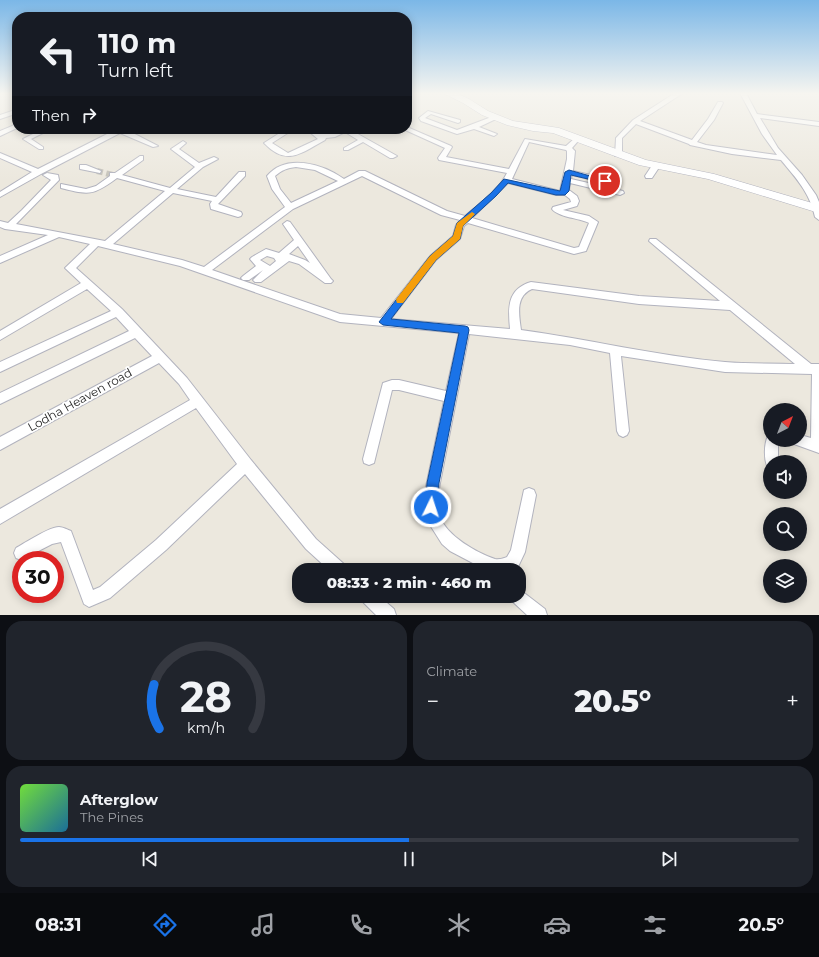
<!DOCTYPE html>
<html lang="en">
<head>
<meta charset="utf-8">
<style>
  :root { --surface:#171b24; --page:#20242c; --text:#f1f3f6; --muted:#9ea1a6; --line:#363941; --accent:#1a73e8 }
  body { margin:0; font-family:Montserrat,sans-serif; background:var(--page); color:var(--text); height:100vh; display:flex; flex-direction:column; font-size:15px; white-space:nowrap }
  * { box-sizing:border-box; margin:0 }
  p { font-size:13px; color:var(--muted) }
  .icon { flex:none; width:22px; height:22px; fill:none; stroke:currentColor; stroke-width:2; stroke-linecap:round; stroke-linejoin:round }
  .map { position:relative; height:615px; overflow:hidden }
  .panel { display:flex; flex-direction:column; gap:6px; padding:6px; background:#0d0f14; flex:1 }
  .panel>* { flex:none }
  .guide { position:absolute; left:12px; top:12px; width:400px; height:122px; border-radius:16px; box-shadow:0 2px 10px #0003; background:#171b24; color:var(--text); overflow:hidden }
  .needle { width:26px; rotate:42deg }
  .fabs { position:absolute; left:763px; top:403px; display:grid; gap:8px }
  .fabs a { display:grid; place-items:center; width:44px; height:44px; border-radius:50%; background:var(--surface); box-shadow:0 2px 10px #0003; font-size:20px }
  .speed { position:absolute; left:12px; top:551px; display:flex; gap:8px; font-size:20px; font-weight:700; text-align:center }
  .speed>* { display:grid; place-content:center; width:52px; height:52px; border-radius:50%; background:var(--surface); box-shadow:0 2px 10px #0003; line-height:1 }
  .speed .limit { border:6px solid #d22; background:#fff; color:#111 }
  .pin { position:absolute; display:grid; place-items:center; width:34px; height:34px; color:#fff; margin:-17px; border:2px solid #fff; border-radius:50%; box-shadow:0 1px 4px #0007 }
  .me { position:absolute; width:44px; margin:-22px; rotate:4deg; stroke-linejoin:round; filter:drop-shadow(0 0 3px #0008) }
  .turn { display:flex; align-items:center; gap:14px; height:84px; padding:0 20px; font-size:18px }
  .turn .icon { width:52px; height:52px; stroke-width:2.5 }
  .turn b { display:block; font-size:28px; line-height:34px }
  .then { display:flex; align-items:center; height:38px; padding:0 20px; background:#0003; gap:8px; font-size:15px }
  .big { font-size:30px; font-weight:800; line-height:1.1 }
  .panel .widget { flex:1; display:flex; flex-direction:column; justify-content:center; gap:6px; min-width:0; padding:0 14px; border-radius:16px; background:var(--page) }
  .panel .dial { align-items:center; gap:0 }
  .dial svg { height:104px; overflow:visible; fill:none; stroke:var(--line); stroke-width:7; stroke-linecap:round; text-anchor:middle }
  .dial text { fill:var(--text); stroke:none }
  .song { display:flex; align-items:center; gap:12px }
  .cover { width:48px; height:48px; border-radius:6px; background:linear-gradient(135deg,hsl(100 70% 55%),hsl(200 70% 35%)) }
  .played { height:4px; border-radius:2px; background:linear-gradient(90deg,var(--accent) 50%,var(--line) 50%) }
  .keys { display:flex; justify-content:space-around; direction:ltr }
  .heat { display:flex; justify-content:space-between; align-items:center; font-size:22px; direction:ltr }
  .panel .tiles { flex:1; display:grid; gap:6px; grid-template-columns:1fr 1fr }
  .widget:last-child { grid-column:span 2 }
  .trip { position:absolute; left:292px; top:563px; width:234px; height:40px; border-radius:16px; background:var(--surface); box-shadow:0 2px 10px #0003; font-weight:800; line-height:40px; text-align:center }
  .tab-bar { display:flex; height:64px; justify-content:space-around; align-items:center; background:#090b0e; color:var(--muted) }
  .tab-bar .icon { width:28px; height:28px }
  .tab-bar .current { color:var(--accent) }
  .tab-bar b { font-size:18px; color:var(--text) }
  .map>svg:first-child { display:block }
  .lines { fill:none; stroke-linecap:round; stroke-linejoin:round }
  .street-tunnel { stroke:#c5c2ba; stroke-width:6; stroke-dasharray:6 3.5; stroke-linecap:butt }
  .street-casing { stroke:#b2b3be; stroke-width:2 }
  .secondary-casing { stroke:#b2b3be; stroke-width:1 }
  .street { fill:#fff; fill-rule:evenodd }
  .secondary { fill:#fff; fill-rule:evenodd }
  .route { fill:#1a73e8; stroke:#114b97 }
  .slow { fill:#f59e0b }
  .labels { text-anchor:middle; stroke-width:3.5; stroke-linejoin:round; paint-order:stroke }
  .street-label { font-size:12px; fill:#2b2b2b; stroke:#fff }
</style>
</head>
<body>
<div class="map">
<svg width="819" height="615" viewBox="0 0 819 615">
  <rect width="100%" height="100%" fill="#ece8de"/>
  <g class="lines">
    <!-- street-tunnel -->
    <path class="street-tunnel" d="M 97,171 L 113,175"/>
    <!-- street casing -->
    <g class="street-casing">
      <path id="street" d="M 675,93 L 683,93 L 640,121 L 692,140 L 708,119 L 718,102 L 722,102 L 723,103 L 714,120 L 697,142 L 706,145 L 777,155 L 762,134 L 740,93 L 746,93 L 757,114 L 819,122 L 819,126 L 760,118 L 778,148 L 802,175 L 816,195 L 819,202 L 819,220 L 815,217 C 810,193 796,178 781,160 L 732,154 L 690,145 L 689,144 L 636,124 L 622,138 L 622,154 L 621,156 L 615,156 L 616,138 L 633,120 Z
        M 12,111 L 17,112 L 17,116 L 12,115 L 0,119 L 0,115 Z
        M 428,111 L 460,120 L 460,122 L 458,123 L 431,114 L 425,118 L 457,130 L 494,116 L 498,116 L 498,118 L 479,127 L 497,134 L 494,136 L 474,129 L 457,134 L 421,121 L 419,118 Z
        M 17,124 L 17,128 L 0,136 L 0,131 Z
        M 407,127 L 451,146 L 452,147 L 446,157 L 509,169 L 525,139 L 566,146 L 575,138 L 579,138 L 579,140 L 572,148 L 575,151 L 573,171 L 604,178 L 605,174 L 611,174 L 612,179 L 605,183 L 572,175 L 571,179 L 623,191 L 624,193 L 620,195 L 570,183 L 569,190 L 577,196 L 579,201 L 577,206 L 563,210 L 589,216 L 598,222 L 586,251 L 574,254 L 468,223 L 464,226 L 460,239 L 436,260 L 391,319 L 510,329 C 508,308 507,289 531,282 L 639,296 L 720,301 L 649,241 L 650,239 L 656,239 L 811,364 L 819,364 L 819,453 L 794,444 L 792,440 L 800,440 L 800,435 L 811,438 L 812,374 L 725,372 L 621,356 L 629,431 L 627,435 L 623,437 L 619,435 L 617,431 L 610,353 L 570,345 L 469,334 L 440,483 C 438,495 436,505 440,517 C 447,536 477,553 495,559 C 499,560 504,558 507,557 L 511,550 L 524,490 L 529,488 L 534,490 L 536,495 L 525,552 L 517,569 L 486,570 L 469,561 L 450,551 L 442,544 L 430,525 L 424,508 L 424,496 L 444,401 L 399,390 L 392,390 L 374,463 L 369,465 L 364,463 L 363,459 L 383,383 L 392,380 L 399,380 L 446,391 L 459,333 L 340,322 L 180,266 L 98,246 L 76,268 L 122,309 L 187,378 L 251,460 L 316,539 L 345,565 L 347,570 L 329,570 L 306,549 L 245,474 L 166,550 L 110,598 L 89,607 L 84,604 L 61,542 L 52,544 L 21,560 L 16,558 L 14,553 L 16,548 C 25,543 49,527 59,527 C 63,527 68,530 71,531 L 93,590 L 100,587 L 156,540 L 237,464 L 196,408 L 0,524 L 0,509 L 190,400 L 179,384 L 159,363 L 0,450 L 0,437 L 152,356 L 135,338 L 0,404 L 0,393 L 129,331 L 116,317 L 0,372 L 0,362 L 111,311 L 87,289 L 0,340 L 0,331 L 81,283 L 65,268 L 90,244 L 59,237 L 0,263 L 0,256 L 48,235 L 5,229 L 0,227 L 0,221 L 8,223 L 22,210 L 51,180 L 43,175 L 47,173 L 58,175 L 59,180 L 16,224 L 105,241 L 165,191 L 117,178 C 93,196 89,195 61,188 L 61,184 L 86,189 L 96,186 L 110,176 L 110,173 L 115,173 L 140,156 L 143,156 L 143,160 L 122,175 L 170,188 L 195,167 L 171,149 L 183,141 L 186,143 L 179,149 L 199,163 L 214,157 L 218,159 L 203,167 L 177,189 L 216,197 L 239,172 L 245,172 L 245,176 L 218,204 L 241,212 L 242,214 L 241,216 L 238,217 L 211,209 L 210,204 L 212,201 L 173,193 L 113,244 L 182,260 L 204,267 L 285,207 L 272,189 L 267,176 C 286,153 323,164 344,179 L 359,171 L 365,171 L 447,211 L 465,216 C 479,204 499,190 507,173 L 439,160 L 438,158 L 445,148 L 403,129 L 407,129 ZM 529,142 L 566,150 L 567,151 L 567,159 L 560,191 L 512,179 ZM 296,167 L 315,170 L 338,181 L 291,203 L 280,189 L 275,176 C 282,170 287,168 296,167 ZM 362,176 L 441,215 L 460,220 L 456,225 L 453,236 L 430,256 L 381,318 L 340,314 L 212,270 L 293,209 ZM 508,183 L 556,195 L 565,195 L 570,199 L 571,202 L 553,207 L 552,209 C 558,217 579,218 589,223 L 579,247 L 574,248 L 472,218 ZM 532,289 L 639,304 L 730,310 L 795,364 C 771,363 748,364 725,362 C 656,356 589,339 521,330 C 519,315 515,296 532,289 Z
        M 43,129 L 51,129 L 31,139 L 43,147 L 43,149 L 39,149 L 23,139 Z
        M 117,129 L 125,129 L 158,146 L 153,147 L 120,133 L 41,174 L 0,197 L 0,192 L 32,172 L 0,158 L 0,153 L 38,169 Z
        M 210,129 L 225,129 L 219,133 Z
        M 286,129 L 294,129 L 272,143 L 288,153 L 318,139 L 306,129 L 313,129 L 318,132 L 323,129 L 331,129 L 325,134 L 326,134 L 340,129 L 349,129 L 397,156 L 393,158 L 390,158 L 363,142 L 348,150 L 344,150 L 344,148 L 358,140 L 345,132 L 335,137 L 326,138 L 325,140 C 301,153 287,167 264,143 Z
        M 653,164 L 656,164 L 660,166 L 652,178 L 646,178 L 645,176 Z
        M 80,165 L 86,165 L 101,171 L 100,173 L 80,169 Z
        M 287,221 L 290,222 L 331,279 L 333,281 L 331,283 L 325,283 L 299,264 L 289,261 L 261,282 L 255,282 L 253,280 L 263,270 L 249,280 L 243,280 L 241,278 L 243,276 L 256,266 L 250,259 L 252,257 L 266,249 L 279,253 L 294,240 L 283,224 ZM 298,246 L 310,263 L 305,260 L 289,254 ZM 267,256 L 274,258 L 276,261 L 270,266 L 260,260 Z
        M 770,435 L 770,440 L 778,440 L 778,462 L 770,462 L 770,468 L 767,466 C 764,458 764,444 768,436 Z
        M 519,589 L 545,609 L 547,615 L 527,615 L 512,601 L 509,596 L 519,596 Z
        M 359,596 L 379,596 L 394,609 L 396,615 L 376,615 L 362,601 Z"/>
    </g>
    <!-- secondary casing -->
    <g class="secondary-casing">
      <path id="secondary" d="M 443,93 L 456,93 L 469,99 L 488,111 L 513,121 L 559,128 L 646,160 L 714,174 L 819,205 L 819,213 L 708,179 L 639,165 L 553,133 L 533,131 L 507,125 L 482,115 L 463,103 Z"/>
    </g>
    <!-- street -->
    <use href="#street" class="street"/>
    <!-- secondary -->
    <use href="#secondary" class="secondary"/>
  </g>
  <!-- sky -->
  <linearGradient id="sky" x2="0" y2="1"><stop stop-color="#7bb7e7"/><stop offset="0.52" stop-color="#f6f5f0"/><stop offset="1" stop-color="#f6f5f0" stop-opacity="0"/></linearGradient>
  <rect width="819" height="180" fill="url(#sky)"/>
  <!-- route -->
  <path class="route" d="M 569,170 L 608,181 L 605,183 L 571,175 L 569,191 L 565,195 L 556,195 L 508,183 L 496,196 L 463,226 L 460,239 L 436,260 L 391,319 L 465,326 L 468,327 L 469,330 L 439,483 L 437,507 L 436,511 L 431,513 L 427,511 L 425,507 L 427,483 L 459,333 L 383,325 L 379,322 L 430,256 L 453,236 L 457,223 L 491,193 L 504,179 L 560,191 L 565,172 Z"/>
  <!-- slow -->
  <path class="slow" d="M 472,212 L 475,214 L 463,226 L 460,239 L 436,260 L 403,303 L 397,303 L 396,300 L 397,298 L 430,256 L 453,236 L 457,223 Z"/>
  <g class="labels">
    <!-- street labels -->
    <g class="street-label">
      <text transform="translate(80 400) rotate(-29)" y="4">Lodha Heaven road</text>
    </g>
  </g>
</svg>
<div class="fabs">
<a><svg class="needle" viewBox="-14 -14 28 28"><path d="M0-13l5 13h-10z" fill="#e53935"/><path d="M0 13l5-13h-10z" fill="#9ea1a6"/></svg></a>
<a><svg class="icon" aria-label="sound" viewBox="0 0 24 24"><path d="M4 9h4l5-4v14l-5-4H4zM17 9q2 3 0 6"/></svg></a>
<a><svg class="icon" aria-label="search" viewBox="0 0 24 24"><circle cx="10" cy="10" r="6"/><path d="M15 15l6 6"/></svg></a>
<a><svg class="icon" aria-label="layers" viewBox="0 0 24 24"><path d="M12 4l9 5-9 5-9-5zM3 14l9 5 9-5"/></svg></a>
</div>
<div class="speed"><div class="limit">30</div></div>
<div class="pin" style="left:605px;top:181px;background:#d93025"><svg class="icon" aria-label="arrive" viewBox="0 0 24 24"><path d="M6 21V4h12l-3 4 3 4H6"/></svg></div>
<svg class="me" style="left:431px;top:507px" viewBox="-20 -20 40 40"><circle r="17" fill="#1a73e8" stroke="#fff" stroke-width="3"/><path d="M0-11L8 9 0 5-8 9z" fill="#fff"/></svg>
<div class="trip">08:33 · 2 min · 460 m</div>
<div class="guide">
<div class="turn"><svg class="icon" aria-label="left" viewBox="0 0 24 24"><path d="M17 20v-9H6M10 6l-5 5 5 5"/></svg><div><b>110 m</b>Turn left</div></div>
<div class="then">Then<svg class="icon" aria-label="right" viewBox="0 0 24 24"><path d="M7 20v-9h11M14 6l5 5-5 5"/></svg></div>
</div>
</div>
<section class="panel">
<div class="tiles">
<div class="widget dial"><svg viewBox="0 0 100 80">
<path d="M14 69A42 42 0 1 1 86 69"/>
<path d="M14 69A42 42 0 0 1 10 35" stroke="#1a73e8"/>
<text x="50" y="56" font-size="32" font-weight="700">28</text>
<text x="50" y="72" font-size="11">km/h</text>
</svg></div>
<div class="widget"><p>Climate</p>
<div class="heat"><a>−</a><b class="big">20.5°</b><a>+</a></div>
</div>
<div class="widget">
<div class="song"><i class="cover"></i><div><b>Afterglow</b><p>The Pines</p></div></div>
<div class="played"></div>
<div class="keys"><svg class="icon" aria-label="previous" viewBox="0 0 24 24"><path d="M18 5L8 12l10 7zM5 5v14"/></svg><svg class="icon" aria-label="pause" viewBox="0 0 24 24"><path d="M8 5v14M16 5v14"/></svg><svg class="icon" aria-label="next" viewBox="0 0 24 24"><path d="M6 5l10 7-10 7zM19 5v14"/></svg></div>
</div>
</div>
</section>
<nav class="tab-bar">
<b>08:31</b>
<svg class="icon current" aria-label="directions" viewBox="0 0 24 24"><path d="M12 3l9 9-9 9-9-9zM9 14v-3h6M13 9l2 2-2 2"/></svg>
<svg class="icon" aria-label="music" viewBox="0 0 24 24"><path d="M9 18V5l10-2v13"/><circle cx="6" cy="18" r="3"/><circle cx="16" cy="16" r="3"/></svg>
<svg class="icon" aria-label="phone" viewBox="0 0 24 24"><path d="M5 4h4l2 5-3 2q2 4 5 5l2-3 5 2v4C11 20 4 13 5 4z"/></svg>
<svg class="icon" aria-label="climate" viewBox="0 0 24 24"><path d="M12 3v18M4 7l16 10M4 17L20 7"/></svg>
<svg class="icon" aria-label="car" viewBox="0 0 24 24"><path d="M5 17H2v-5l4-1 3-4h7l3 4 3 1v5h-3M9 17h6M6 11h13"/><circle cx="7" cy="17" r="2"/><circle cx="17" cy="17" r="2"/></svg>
<svg class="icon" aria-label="filters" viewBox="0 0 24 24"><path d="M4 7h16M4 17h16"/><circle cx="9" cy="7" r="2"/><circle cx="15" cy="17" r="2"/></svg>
<b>20.5°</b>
</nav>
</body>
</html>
